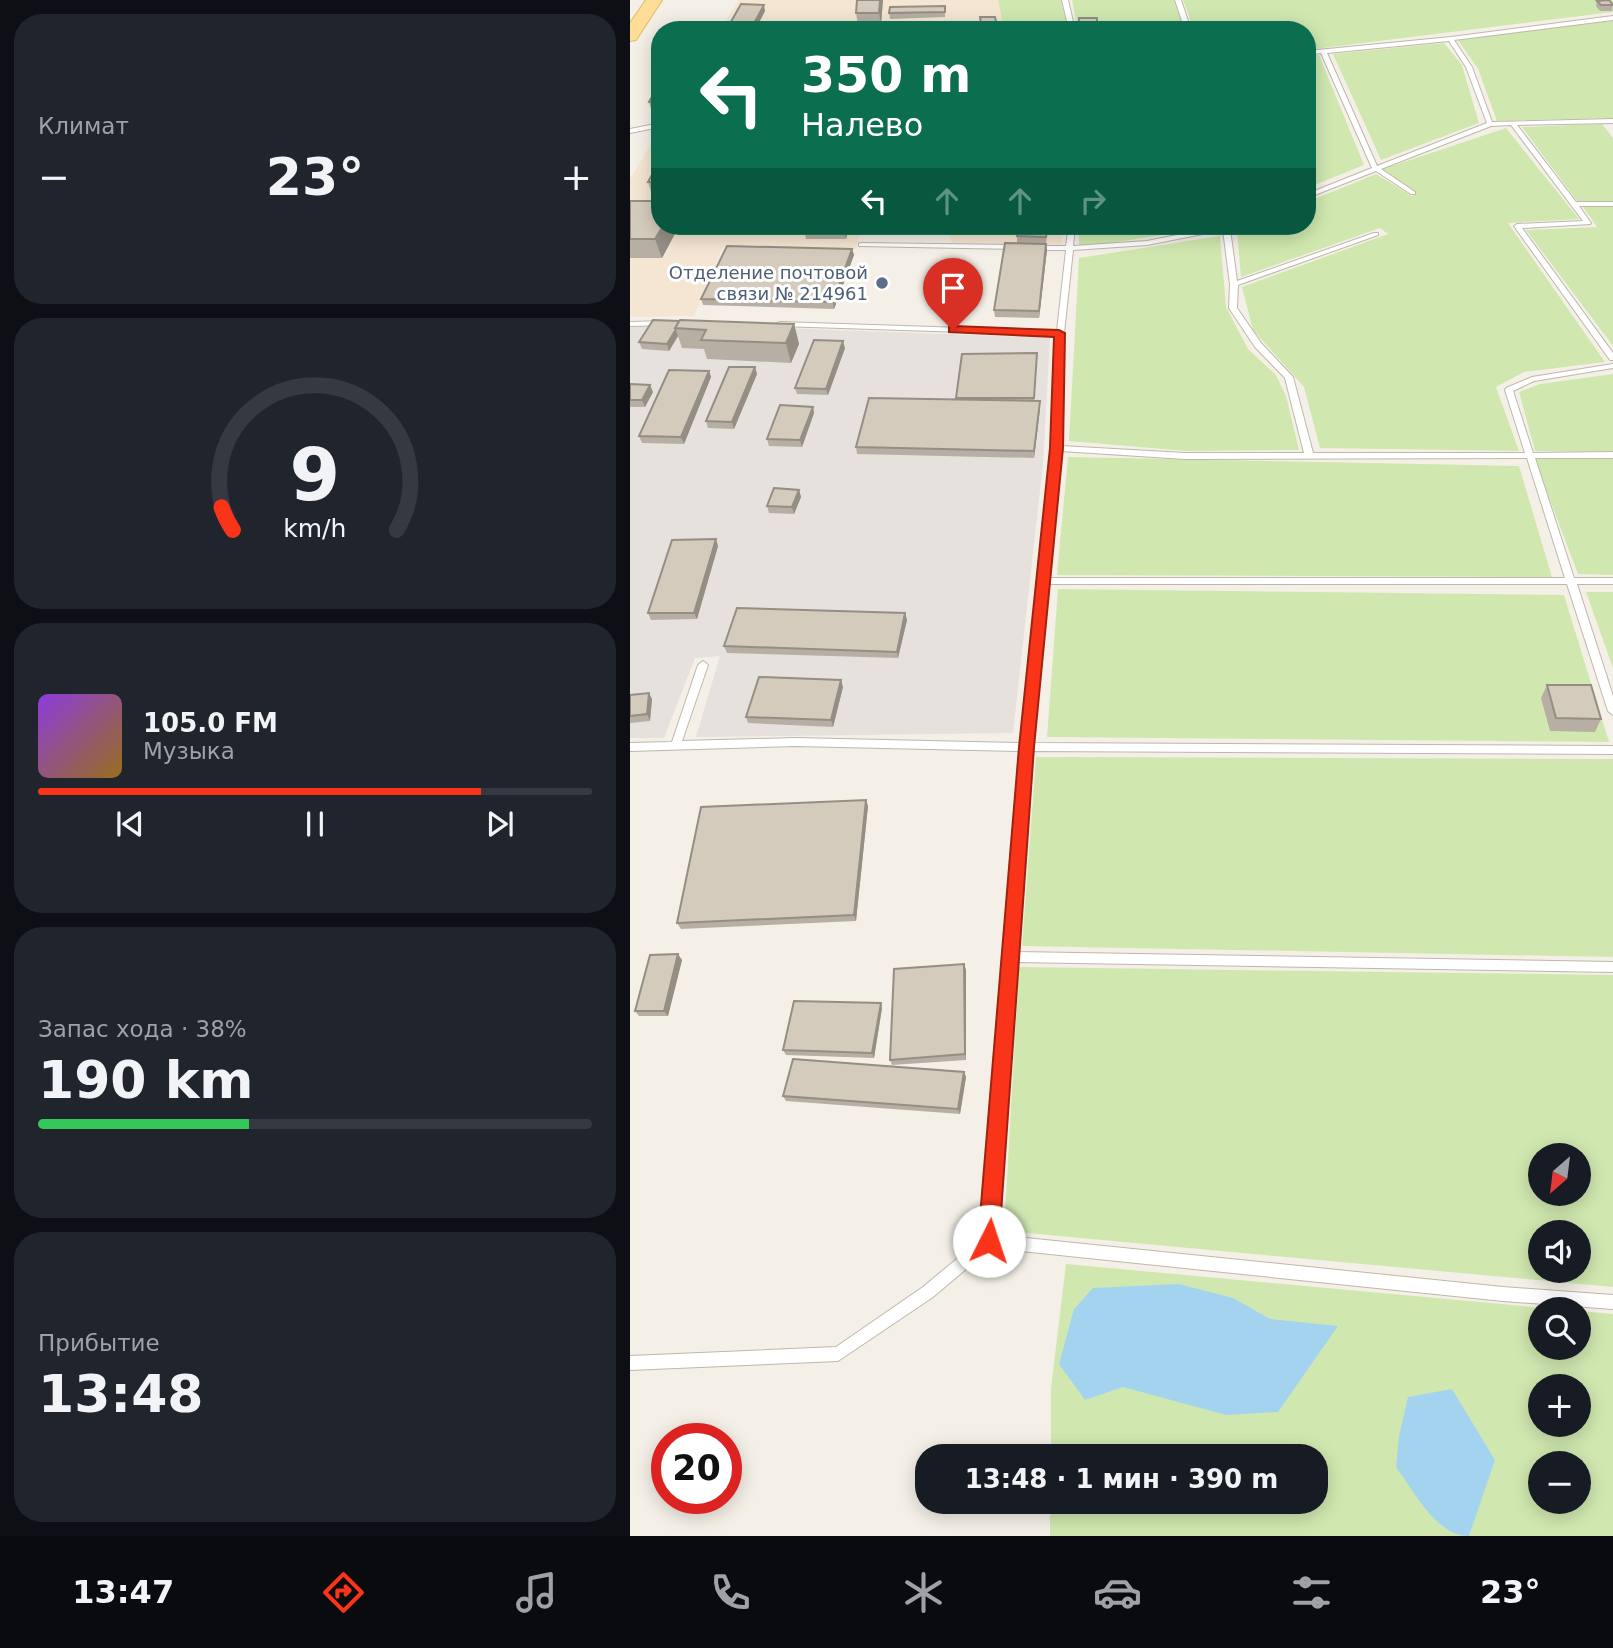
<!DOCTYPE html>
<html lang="ru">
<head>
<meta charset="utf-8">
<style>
  :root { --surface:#171b24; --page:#20242c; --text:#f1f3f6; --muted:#9ea1a6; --line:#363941; --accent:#f93419 }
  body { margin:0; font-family:"DejaVu Sans",sans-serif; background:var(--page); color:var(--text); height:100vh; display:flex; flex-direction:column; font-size:26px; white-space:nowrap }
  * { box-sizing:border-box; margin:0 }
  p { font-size:23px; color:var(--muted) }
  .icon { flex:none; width:38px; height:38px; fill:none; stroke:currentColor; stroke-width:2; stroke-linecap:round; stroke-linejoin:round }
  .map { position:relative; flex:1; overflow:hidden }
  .side { display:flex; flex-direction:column; gap:14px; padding:14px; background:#0d0f14; width:630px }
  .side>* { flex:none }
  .top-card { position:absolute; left:21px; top:21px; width:665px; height:214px; border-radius:28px; box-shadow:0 4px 18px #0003; background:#0b6e4f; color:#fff; overflow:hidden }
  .needle { width:46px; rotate:208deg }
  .controls { position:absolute; left:898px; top:1143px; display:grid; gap:14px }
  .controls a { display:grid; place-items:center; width:63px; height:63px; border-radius:50%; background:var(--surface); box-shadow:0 4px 18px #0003; font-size:35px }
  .speed { position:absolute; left:21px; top:1423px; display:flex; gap:14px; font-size:35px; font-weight:700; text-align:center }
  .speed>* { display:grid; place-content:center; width:91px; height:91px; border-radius:50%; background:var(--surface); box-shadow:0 4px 18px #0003; line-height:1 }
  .speed .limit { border:10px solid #d22; background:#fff; color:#111 }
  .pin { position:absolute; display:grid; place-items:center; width:60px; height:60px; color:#fff; margin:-72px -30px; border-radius:50% 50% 50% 0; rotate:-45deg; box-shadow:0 0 7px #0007 }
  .pin .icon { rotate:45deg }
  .me { position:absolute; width:77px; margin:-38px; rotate:4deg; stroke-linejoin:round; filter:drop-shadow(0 0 5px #0008) }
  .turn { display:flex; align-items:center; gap:24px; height:147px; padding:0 35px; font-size:32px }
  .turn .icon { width:91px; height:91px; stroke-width:2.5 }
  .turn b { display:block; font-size:49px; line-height:60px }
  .lanes { display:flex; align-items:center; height:66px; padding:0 35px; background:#0003; justify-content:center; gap:35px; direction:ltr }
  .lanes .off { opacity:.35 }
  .big { font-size:52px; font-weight:700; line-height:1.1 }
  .side .card { flex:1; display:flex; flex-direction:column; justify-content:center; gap:10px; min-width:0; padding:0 24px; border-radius:28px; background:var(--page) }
  .side .dial { align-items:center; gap:0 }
  .dial svg { height:182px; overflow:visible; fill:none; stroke:var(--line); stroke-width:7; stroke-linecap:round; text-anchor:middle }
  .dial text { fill:var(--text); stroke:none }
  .song { display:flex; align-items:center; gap:21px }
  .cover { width:84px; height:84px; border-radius:10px; background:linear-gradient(135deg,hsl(270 70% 55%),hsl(40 70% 35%)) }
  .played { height:7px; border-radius:4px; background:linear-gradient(90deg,var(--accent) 80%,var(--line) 80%) }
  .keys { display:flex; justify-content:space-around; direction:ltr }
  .heat { display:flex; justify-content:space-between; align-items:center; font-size:38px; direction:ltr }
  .charge { height:10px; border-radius:5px; background:linear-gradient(90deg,#34c759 38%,var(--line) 0) }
  .trip { position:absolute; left:285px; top:1444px; width:413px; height:70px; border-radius:28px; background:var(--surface); box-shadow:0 4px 18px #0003; font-weight:700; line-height:70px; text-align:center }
  .tab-bar { display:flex; height:112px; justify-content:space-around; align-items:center; background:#090b0e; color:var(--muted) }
  .tab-bar .icon { width:49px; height:49px }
  .tab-bar .on { color:var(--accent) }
  .tab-bar b { font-size:32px; color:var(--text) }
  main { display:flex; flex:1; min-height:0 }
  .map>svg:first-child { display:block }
  .commercial { fill:#f5e6d3 }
  .industrial { fill:#e6e1dc }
  .green { fill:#d0e8b0; fill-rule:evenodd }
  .water { fill:#a4d3f0 }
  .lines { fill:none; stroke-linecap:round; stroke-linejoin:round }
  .service-casing { stroke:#bfb7aa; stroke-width:2 }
  .primary-casing { stroke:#e3ba66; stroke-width:2 }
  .service { fill:#fff; fill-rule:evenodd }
  .primary { fill:#fedd96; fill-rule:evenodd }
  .wall { fill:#b7afa3 }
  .shaded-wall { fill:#958e84 }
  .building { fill:#d5cbbd; stroke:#958e84; stroke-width:2 }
  .route { fill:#f93419; stroke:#a22210; stroke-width:2 }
  .service-dot { fill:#5c6f8a; stroke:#fff; stroke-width:2.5 }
  .labels { text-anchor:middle; stroke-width:6; stroke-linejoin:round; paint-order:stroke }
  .far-service-label { font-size:18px; fill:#4e5e75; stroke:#fff; text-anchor:end }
</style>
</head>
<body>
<main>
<section class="side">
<div class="card"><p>Климат</p>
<div class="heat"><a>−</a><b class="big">23°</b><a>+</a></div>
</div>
<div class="card dial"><svg viewBox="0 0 100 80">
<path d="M14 69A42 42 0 1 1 86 69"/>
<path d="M14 69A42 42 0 0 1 9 59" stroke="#f93419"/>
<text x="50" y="56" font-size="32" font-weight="700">9</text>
<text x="50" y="72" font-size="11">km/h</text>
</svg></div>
<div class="card">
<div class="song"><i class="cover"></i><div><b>105.0 FM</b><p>Музыка</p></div></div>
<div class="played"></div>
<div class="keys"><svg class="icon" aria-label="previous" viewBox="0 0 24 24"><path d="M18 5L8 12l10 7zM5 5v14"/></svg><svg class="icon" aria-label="pause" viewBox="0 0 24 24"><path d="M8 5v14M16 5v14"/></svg><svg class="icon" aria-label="next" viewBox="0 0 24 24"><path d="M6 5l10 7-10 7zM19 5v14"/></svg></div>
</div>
<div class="card"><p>Запас хода · 38%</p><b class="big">190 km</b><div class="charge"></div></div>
<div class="card"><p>Прибытие</p><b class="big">13:48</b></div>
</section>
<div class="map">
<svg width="983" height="1536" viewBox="0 0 983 1536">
  <rect width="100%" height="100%" fill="#f4f0e7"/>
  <!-- commercial -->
  <path class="commercial" d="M 108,0 L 368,0 L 374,30 L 91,30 Z
    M 29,131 L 30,226 L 233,226 L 226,248 L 93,247 L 64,316 L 0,317 L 0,179 Z
    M 317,226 L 433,226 L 432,245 L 322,243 Z"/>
  <!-- industrial -->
  <path class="industrial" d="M 71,325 L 420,338 L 413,464 L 383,733 L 66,737 L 90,656 L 65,658 L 34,738 L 0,738 L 0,326 Z"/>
  <!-- green -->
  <path class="green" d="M 368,0 L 431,0 L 438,30 L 374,30 Z
    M 442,0 L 544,0 L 555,30 L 448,30 Z
    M 553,0 L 983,0 L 983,12 L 677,50 L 677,30 L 564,30 Z
    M 983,20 L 983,118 L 867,121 L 848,69 L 828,40 Z
    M 814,43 L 832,65 L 849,123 L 751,160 L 703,54 Z
    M 689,55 L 734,165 L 677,188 L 677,56 Z
    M 972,124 L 983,138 L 983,201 L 947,201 L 892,127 Z
    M 876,128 L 949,219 L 878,223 L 975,362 L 894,372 L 866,387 L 889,451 L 690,448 L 674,387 L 623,330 L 612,287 L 758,234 L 750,228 L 611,277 L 607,231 L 620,226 L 677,226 L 677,202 L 746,174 L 782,196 L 787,194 L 753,169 Z
    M 953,207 L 983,207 L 983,346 L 896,230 L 967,227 Z
    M 449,226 L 588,226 L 449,248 Z
    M 590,236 L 596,307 L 618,349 L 646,375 L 656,396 L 669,450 L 556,451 L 439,441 L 449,258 Z
    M 983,374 L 983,452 L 905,451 L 889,392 L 910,384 Z
    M 438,457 L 889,466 L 922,577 L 427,575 Z
    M 904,458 L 983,458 L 983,575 L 948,574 Z
    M 428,589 L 934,595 L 979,742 L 417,737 Z
    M 956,592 L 983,592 L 983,668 Z
    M 406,757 L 983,759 L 983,957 L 392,946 Z
    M 389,967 L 983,975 L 983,1287 L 374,1231 ZM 910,1155 L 948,1155 L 948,1194 L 910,1194 ZM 910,1232 L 948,1232 L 948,1270 L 910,1270 Z
    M 436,1264 L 925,1309 L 910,1309 L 910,1348 L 948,1348 L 949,1311 L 983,1314 L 983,1536 L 420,1536 L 420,1502 L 686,1502 L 686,1456 L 421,1456 L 421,1388 ZM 910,1386 L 948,1386 L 948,1424 L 910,1424 ZM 910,1463 L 948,1463 L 948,1502 L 910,1502 Z"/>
  <!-- water -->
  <path class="water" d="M 549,1284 L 603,1298 L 640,1319 L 708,1326 L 648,1412 L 596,1415 L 493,1387 L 455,1400 L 429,1364 L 444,1309 L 463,1288 Z
    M 822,1389 L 865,1460 L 839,1536 C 806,1536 784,1491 766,1467 L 769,1436 L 778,1397 Z"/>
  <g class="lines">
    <!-- service casing -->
    <g class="service-casing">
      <path id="service" d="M 432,0 L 438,0 L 445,30 L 439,30 Z
        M 545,0 L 551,0 L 561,30 L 555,30 Z
        M 983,16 L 983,20 L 824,40 L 842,67 L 862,122 L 983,119 L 983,123 L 887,125 L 946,202 L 983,202 L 983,206 L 949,206 L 961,223 L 960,224 L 892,228 L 983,353 L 983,360 L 980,360 L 884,226 L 887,224 L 953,221 L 881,125 L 861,126 L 751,169 L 785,192 L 785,194 L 781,194 L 746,171 L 677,198 L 677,194 L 742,168 L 691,53 L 677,55 L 677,51 L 821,37 ZM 819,41 L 836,67 L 857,123 L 747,166 L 697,53 Z
        M 30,123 L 30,127 L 0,133 L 0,129 Z
        M 439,226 L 445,226 L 443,246 L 517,241 L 593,226 L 606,226 L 600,229 L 607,281 L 744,233 L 748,233 L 748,235 L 608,285 L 607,308 L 631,343 L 663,377 L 683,453 L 895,453 L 875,390 L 876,388 L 902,377 L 983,364 L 983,368 L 904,381 L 883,391 L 903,453 L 983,452 L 983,458 L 905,458 L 944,578 L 983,578 L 983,584 L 947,584 L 983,696 L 983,715 L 978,711 L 937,584 L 418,584 L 403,743 L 983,746 L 983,754 L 402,751 L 387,952 L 983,962 L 983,972 L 386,962 L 366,1235 L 873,1287 L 983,1295 L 983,1309 L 873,1301 L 361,1248 L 303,1297 L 208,1361 L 0,1370 L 0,1356 L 206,1347 L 293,1287 L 352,1238 L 375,960 L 373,957 L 375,953 L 392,751 L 165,746 L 0,751 L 0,743 L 42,742 L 68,665 L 73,661 L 78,665 L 52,741 L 165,738 L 392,743 L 409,583 L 407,581 L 409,579 L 423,448 L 426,335 L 150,326 L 146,324 L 150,322 L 427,331 L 436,250 L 402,250 L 399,248 L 402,246 L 436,246 ZM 593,230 L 600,284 L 599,308 L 625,347 L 655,378 L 674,453 L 555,453 L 431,446 L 434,333 L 443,250 L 517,245 ZM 431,451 L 555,459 L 897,458 L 935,578 L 419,578 Z
        M 231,243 L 386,245 L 389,247 L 386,249 L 229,246 L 229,244 Z
        M 36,321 L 40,323 L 39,325 L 0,326 L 0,322 Z"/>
    </g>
    <!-- primary casing -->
    <g class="primary-casing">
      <path id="primary" d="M 16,0 L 32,0 L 6,40 L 0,41 L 0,23 Z"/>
    </g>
    <!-- service -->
    <use href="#service" class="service"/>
    <!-- primary -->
    <use href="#primary" class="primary"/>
  </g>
  <!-- wall -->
  <path class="wall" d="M 227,0 L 253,0 L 251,24 L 257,30 L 230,30 L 229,26 L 239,25 L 228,25 L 226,13 Z
    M 967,1 L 983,4 L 982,11 L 970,11 L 966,6 Z
    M 315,6 L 315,17 L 260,19 L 259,13 Z
    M 135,11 L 125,30 L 98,30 L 98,27 Z
    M 449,18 L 467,18 L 467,29 L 449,29 Z
    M 30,95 L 30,109 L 21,109 L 19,102 Z
    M 30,160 L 30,195 L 22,195 L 18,182 Z
    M 0,201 L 30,226 L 49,226 L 32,258 L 0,258 Z
    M 219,226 L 216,239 L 176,239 L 175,232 Z
    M 418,226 L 416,244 L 387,243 L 387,236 Z
    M 416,244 L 417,250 L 409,318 L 365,317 L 364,310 Z
    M 222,249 L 224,255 L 204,309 L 73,305 L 71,299 Z
    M 49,321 L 164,324 L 169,344 L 161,363 L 77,359 L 74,349 L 52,348 L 48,336 L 39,351 L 12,349 L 9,342 Z
    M 215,348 L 198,395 L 167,394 L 165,388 Z
    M 407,360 L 404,401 L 410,408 L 404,458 L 227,454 L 226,447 L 326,400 L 326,398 Z
    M 125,367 L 127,374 L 104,429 L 78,428 L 76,421 Z
    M 79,371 L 81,377 L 54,444 L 12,443 L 9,436 Z
    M 0,384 L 23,392 L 15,407 L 0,407 Z
    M 183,407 L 184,413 L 172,447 L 139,446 L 137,439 Z
    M 169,490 L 171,497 L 164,514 L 139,513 L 137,506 Z
    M 88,546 L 67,619 L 21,620 L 18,613 Z
    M 275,613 L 277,620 L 268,658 L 97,653 L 94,646 Z
    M 917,685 L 971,719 L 965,732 L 920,731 L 911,698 Z
    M 213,687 L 203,727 L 118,723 L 116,717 Z
    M 0,695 L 22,699 L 20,721 L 0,723 Z
    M 238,806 L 226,921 L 51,929 L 47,923 Z
    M 52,960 L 38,1016 L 9,1016 L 5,1011 Z
    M 334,964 L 336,970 L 336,1060 L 262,1065 L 260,1060 Z
    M 252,1008 L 244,1058 L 156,1055 L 153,1050 Z
    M 334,1072 L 336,1077 L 330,1114 L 156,1101 L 153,1096 Z"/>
  <!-- shaded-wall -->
  <path class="shaded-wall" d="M 250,0 L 253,0 L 251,24 L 249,13 Z
    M 134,5 L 135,11 L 125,30 L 123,30 L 122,27 Z
    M 33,226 L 49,226 L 32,258 L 25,239 Z
    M 216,226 L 219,226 L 216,239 L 214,232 Z
    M 416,244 L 417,250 L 409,318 L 409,311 Z
    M 222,249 L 224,255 L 204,309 L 203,302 Z
    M 164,324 L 169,344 L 161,363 L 156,343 Z
    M 46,330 L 48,336 L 39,351 L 37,344 Z
    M 213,341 L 215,348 L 198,395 L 196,389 Z
    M 125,367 L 127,374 L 104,429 L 102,422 Z
    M 79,371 L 81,377 L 54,444 L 51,437 Z
    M 20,385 L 23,392 L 15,407 L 12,400 Z
    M 410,401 L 410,408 L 404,458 L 404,451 Z
    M 183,407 L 184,413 L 172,447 L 170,440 Z
    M 169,490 L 171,497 L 164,514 L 162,507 Z
    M 86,539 L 88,546 L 67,619 L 64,613 Z
    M 275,613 L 277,620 L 268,658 L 267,652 Z
    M 211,680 L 213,687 L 203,727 L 201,720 Z
    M 19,693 L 22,699 L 20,721 L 17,714 Z
    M 236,800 L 238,806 L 226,921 L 224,915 Z
    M 48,954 L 52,960 L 38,1016 L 34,1011 Z
    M 334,964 L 336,970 L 336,1060 L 335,1054 Z
    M 251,1003 L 252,1008 L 244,1058 L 242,1053 Z
    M 334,1072 L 336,1077 L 330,1114 L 328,1109 Z"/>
  <!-- building -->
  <path class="building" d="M 227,0 L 250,0 L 249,13 L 226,13 Z
    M 979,0 L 983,5 L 971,5 L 967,1 Z
    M 111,4 L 134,5 L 122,27 L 98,27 Z
    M 315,6 L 315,12 L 259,13 L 260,7 Z
    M 350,17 L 365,17 L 368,30 L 352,30 Z
    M 449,18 L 467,18 L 467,23 L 449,23 Z
    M 255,23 L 257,30 L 231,30 L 229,26 Z
    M 23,95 L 30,95 L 30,103 L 19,102 Z
    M 30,160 L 30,182 L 18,182 Z
    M 0,201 L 30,201 L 30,226 L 33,226 L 25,239 L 0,239 Z
    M 177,226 L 216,226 L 214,232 L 175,232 Z
    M 389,226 L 418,226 L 416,237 L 387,236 Z
    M 375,243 L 416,244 L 409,311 L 364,310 Z
    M 97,246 L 222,249 L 203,302 L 71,299 Z
    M 23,320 L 49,321 L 45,328 L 46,329 L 37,344 L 9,342 Z
    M 50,320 L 164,324 L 156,343 L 71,340 L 76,330 L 45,328 Z
    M 184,340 L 213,341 L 196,389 L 165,388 Z
    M 407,353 L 404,398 L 326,398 L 332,354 Z
    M 99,367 L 125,367 L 102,422 L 76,421 Z
    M 39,370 L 79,371 L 51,437 L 9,436 Z
    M 0,384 L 20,385 L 12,400 L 0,400 Z
    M 239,398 L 410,401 L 404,451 L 226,447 Z
    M 150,405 L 183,407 L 170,440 L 137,439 Z
    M 144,488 L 169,490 L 162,507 L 137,506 Z
    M 86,539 L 64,613 L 18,613 L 42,540 Z
    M 107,608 L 275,613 L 267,652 L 94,646 Z
    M 129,677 L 211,680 L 201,720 L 116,717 Z
    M 917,685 L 961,685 L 971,719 L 926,718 Z
    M 19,693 L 17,714 L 0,716 L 0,695 Z
    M 236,800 L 224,915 L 47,923 L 71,807 Z
    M 48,954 L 34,1011 L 5,1011 L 20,955 Z
    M 334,964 L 335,1054 L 260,1060 L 264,969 Z
    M 164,1001 L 251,1003 L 242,1053 L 153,1050 Z
    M 163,1059 L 334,1072 L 328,1109 L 153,1096 Z"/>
  <!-- route -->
  <path class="route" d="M 323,326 L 429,330 L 435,333 L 433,448 L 404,747 L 369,1241 L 366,1249 L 359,1252 L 351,1249 L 348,1241 L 389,747 L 420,448 L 424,337 L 319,332 L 319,327 Z"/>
  <!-- markers -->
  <circle class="service-dot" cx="252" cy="283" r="7"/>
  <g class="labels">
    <!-- far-service labels -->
    <g class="far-service-label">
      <text x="238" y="279">Отделение почтовой<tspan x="238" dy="21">связи № 214961</tspan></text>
    </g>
  </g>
</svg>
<div class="controls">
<a><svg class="needle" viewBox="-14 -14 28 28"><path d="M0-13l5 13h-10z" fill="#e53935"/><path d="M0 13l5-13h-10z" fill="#9ea1a6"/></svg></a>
<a><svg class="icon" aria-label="sound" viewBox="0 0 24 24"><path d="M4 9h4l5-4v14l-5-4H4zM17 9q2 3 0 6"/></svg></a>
<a><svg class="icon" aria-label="search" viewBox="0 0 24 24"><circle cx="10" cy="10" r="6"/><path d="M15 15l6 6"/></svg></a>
<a>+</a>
<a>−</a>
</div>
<div class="speed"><div class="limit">20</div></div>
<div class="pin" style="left:323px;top:330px;background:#d93025"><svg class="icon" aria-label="arrive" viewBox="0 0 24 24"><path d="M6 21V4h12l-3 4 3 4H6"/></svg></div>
<svg class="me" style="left:359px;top:1241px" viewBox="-20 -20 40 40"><circle r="19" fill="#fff"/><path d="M0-13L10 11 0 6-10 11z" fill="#f93419"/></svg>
<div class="trip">13:48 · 1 мин · 390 m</div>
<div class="top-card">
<div class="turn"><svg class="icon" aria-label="left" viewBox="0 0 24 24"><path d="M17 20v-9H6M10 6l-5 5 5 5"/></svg><div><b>350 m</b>Налево</div></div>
<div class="lanes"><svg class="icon" aria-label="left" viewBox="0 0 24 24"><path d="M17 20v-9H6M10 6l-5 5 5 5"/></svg><svg class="icon off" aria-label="ahead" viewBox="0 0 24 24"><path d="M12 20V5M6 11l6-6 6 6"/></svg><svg class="icon off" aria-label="ahead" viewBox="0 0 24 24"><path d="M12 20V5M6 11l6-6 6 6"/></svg><svg class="icon off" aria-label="right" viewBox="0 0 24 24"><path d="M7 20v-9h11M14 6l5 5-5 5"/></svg></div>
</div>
</div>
</main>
<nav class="tab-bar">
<b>13:47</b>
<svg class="icon on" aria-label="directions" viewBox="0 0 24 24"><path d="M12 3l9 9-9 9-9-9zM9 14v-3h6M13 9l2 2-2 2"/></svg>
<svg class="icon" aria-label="music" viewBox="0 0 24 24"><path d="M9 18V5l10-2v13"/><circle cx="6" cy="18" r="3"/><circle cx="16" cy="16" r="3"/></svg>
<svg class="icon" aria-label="phone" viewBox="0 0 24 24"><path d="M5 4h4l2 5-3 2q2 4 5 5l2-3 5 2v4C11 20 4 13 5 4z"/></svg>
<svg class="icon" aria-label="climate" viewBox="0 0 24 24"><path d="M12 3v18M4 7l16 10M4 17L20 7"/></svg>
<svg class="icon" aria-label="car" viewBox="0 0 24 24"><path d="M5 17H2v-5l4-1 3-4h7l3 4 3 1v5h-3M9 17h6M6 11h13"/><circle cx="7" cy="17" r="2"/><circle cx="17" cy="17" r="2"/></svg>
<svg class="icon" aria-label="filters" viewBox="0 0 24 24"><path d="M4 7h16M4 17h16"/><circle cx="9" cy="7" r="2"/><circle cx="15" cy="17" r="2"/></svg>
<b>23°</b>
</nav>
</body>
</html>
